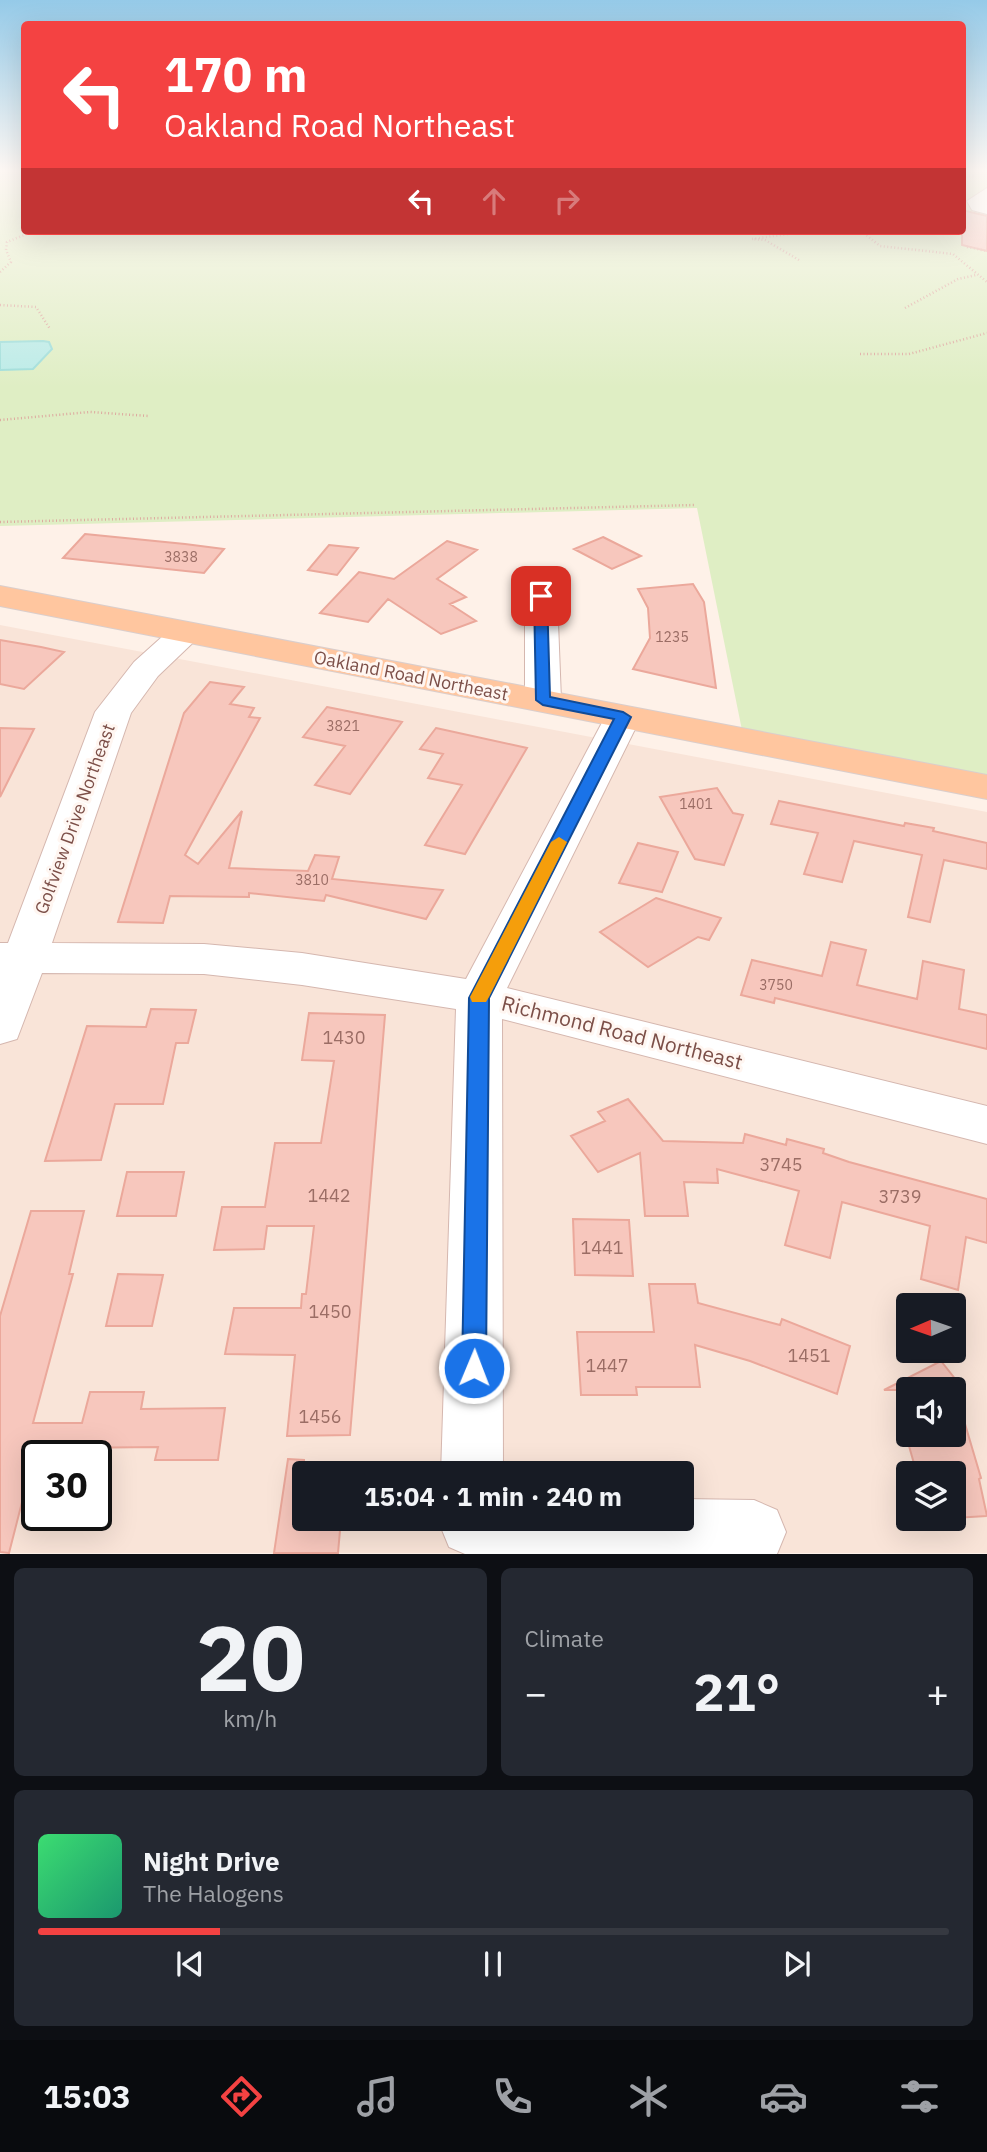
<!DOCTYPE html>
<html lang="en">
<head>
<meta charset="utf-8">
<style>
  :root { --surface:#171b24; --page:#242831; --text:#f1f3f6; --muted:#9ea1a6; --line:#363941; --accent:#f44242 }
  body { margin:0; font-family:"IBM Plex Sans",sans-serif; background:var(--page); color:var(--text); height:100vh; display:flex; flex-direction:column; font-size:26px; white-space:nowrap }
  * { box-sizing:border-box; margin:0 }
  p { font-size:23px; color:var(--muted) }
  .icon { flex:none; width:38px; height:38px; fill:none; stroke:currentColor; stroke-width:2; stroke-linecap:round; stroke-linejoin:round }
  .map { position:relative; height:1554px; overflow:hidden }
  .sheet { display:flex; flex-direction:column; gap:14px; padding:14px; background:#0d0f14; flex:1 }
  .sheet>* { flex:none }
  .banner { position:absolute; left:21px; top:21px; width:945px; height:214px; border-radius:7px; box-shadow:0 7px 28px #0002; background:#f44242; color:#fff; overflow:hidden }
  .needle { width:46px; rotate:268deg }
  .controls { position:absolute; left:896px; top:1293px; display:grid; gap:14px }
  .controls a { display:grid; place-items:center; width:70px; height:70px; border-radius:7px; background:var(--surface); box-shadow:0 7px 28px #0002; font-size:35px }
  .speed { position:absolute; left:21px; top:1440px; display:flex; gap:14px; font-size:35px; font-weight:700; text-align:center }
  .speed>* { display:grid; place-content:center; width:91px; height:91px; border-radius:50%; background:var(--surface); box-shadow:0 7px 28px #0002; line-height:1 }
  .speed .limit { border:4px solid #111; border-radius:10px; background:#fff; color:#111 }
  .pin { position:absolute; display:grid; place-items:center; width:60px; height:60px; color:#fff; margin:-30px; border-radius:14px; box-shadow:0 4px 10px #0006 }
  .me { position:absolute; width:77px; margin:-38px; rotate:1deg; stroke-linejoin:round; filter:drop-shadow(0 0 5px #0008) }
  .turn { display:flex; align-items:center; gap:24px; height:147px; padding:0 28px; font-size:32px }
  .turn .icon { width:91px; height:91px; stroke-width:2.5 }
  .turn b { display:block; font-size:49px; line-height:60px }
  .lanes { display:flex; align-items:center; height:66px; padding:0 28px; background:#0003; justify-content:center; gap:35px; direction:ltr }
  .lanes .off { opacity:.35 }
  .big { font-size:52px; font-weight:700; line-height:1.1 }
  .sheet .tile { flex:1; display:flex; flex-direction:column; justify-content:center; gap:10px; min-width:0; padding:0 24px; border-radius:10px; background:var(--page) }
  .sheet .dial { align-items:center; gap:0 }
  .dial b { font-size:91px; line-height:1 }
  .song { display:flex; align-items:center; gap:21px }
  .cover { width:84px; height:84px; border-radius:10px; background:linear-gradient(135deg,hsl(140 70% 55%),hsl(160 70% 35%)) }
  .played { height:7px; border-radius:4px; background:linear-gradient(90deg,var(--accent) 20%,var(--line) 20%) }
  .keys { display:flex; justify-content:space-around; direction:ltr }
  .heat { display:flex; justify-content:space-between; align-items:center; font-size:38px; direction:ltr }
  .sheet .tiles { flex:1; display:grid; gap:14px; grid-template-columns:1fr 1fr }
  .tile:last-child { grid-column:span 2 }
  .trip { position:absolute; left:292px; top:1461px; width:402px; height:70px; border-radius:7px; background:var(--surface); box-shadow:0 7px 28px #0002; font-weight:700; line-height:70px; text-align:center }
  .dock { display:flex; height:112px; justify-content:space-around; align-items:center; background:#090b0e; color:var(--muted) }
  .dock .icon { width:49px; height:49px }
  .dock .current { color:var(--accent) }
  .dock b { font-size:32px; color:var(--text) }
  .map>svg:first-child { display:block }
  .residential { fill:#f9e4d8; fill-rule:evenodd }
  .green { fill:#dfeec4 }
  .water { fill:#baebe7; stroke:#9fdeda; stroke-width:2 }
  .building { fill:#f7c7bd; stroke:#eba89b; stroke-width:2 }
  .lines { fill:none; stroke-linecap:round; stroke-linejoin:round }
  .minor-casing { stroke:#d5b7af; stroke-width:2 }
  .major-casing { stroke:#dacecc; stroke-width:2 }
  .path { stroke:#dda99f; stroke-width:2.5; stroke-dasharray:1 2.5; stroke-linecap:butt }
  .minor { fill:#fff; fill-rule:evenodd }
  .major { fill:#ffc69f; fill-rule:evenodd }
  .route { fill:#1a73e8; stroke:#114b97; stroke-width:2 }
  .slow { fill:#f59e0b }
  .labels { text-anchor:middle; stroke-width:6; stroke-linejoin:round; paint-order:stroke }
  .number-label { font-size:14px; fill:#9b6d65 }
  .street-label { font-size:18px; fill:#7c4f48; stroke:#fff6f1 }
  .near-number-label { font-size:18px; fill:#9b6d65 }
  .near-street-label { font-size:21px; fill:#7c4f48; stroke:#fff6f1 }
</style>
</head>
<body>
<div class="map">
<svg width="987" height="1554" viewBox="0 0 987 1554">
  <rect width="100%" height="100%" fill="#fef1e8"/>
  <!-- residential -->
  <path class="residential" d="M 0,625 L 987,812 L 987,1553 L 0,1553 ZM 908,1306 L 954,1306 L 954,1351 L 908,1351 ZM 908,1390 L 954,1390 L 954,1435 L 908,1435 ZM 37,1456 L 96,1456 L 96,1516 L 37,1516 ZM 304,1474 L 682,1474 L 682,1519 L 304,1519 ZM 908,1474 L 954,1474 L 954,1519 L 908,1519 Z"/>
  <!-- green -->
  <path class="green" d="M 0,171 L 24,171 L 24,231 L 962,231 L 963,171 L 987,171 L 987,779 L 744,740 L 697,508 L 0,526 Z"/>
  <!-- water -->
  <path class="water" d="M 43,341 L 49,342 L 52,349 L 33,369 L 0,370 L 0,342 Z"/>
  <!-- building -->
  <path class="building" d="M 962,210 L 987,216 L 987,251 L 962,245 Z
    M 85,534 L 185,544 L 224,549 L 204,573 L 63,558 Z
    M 603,537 L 641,556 L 612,569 L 574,549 Z
    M 447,541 L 477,550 L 437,579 L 466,597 L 450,604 L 476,621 L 441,634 L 388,599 L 368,622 L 320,613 L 359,572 L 394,579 Z
    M 329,545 L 358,548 L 337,575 L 308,570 Z
    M 693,584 L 704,602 L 716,688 L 633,669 L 650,638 L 648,608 L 638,589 Z
    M 0,640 L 41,647 L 64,652 L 24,689 L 0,684 Z
    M 210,682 L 244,687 L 230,704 L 254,708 L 249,717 L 260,718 L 185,855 L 198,864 L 242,811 L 229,868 L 308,871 L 315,855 L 339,857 L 332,879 L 443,890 L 426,919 L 326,895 L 324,901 L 249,893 L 249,897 L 170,896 L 163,923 L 118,922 L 184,713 Z
    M 327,707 L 402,722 L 350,794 L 315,785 L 345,746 L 303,737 Z
    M 0,728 L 34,729 L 0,797 Z
    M 436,728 L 527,748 L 465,854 L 425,845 L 462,785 L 428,778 L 443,754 L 420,749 Z
    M 717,788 L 733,813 L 743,815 L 724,865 L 695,859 L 660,797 Z
    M 779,801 L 904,826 L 905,823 L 934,828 L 933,831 L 987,843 L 987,869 L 944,860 L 930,922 L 908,917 L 922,855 L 854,841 L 842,882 L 804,874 L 818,833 L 771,824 Z
    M 638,843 L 678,852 L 662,892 L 619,883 Z
    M 656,898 L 721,918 L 709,940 L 698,937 L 648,967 L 600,932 Z
    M 831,942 L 866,950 L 857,985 L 917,999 L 923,961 L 964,970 L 959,1009 L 987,1015 L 987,1049 L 775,998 L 774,1003 L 741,995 L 752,960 L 822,976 Z
    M 151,1009 L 196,1010 L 188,1043 L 176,1043 L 163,1104 L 115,1104 L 101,1160 L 45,1161 L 87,1026 L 146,1027 Z
    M 309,1013 L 385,1015 L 350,1435 L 287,1436 L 295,1355 L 225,1354 L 234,1308 L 301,1308 L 302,1294 L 306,1294 L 314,1226 L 267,1226 L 264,1249 L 214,1250 L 222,1207 L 265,1207 L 275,1143 L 321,1143 L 334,1061 L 302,1060 Z
    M 628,1099 L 663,1141 L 743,1143 L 745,1134 L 786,1145 L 787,1139 L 824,1149 L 823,1153 L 849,1162 L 987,1199 L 987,1243 L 966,1237 L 958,1290 L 921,1279 L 930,1226 L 842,1202 L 830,1258 L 785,1245 L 799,1191 L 717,1169 L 718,1183 L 684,1182 L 688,1216 L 645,1216 L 640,1153 L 598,1172 L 571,1136 L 605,1121 L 598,1112 Z
    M 127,1172 L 184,1172 L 176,1216 L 117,1216 Z
    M 31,1211 L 84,1211 L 69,1274 L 73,1274 L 33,1423 L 82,1423 L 90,1392 L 144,1392 L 141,1409 L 225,1408 L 218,1460 L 155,1460 L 158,1447 L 63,1448 L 61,1456 L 37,1456 L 37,1471 L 30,1471 L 9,1553 L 0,1552 L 0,1316 Z
    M 573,1219 L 629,1220 L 633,1276 L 575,1275 Z
    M 118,1274 L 163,1275 L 152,1326 L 106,1326 Z
    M 649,1284 L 695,1284 L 698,1303 L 780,1325 L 782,1319 L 850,1346 L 837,1394 L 750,1361 L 695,1345 L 700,1387 L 636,1387 L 637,1395 L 581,1395 L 577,1332 L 654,1332 Z
    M 941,1361 L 964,1390 L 884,1390 Z
    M 960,1407 L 981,1478 L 979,1479 L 987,1516 L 954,1518 L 954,1474 L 917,1474 L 909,1446 L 954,1444 L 954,1408 Z
    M 288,1459 L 304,1460 L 304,1519 L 341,1519 L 338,1553 L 274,1553 Z"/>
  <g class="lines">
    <!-- minor casing -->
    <g class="minor-casing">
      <path id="minor" d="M 987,188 L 987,214 L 972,210 L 967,201 Z
        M 541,586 L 552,589 L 557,596 L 561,700 L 556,708 L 543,711 L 530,708 L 525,700 L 525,596 L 530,589 Z
        M 185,624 L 197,627 L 202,634 L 158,676 L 131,713 L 52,943 L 204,944 L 302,953 L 466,979 L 605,717 L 610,709 L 623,706 L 636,709 L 641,717 L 507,988 L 987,1106 L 987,1144 L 502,1019 L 503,1474 L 441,1474 L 456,1009 L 302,985 L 204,974 L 42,973 L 17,1039 L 0,1044 L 0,943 L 8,943 L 95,712 L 134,662 L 173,627 Z
        M 682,1499 L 754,1500 L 777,1510 L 786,1532 L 777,1554 L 465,1554 L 449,1547 L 440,1525 L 442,1519 L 682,1519 Z"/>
    </g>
    <!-- major casing -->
    <g class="major-casing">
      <path id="major" d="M 0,586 L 987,775 L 987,799 L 0,606 Z"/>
    </g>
    <!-- path -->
    <path class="path" d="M 962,177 L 976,176
      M 861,231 L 880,246 L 953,254 L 987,282
      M 967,247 L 987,251
      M 799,260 L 765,240 L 752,239 L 810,231
      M 0,272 L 11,262 L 6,250 L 7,242 L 34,231
      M 0,305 L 36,307 L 50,329
      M 905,308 L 958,279 L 976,275
      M 860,354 L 909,354 L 987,333
      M 0,420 L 90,412 L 149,416
      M 0,522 L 695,505"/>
    <!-- minor -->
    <use href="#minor" class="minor"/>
    <!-- major -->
    <use href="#major" class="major"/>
  </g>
  <!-- sky -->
  <linearGradient id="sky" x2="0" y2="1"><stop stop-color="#95cae8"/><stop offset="0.44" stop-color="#fff9f5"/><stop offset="1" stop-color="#fff9f5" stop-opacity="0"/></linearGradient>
  <rect width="987" height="388" fill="url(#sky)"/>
  <!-- route -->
  <path class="route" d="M 541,592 L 547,596 L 550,697 L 623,712 L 631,717 L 489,998 L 486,1368 L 483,1375 L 474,1379 L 465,1375 L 462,1368 L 469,998 L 614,719 L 543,705 L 536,700 L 534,596 Z"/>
  <!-- slow -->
  <path class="slow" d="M 559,837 L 567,842 L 489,997 L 486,1002 L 472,1002 L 470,997 L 551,842 Z"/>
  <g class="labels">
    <!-- number labels -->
    <g class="number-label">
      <text x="181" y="562">3838</text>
      <text x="672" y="642">1235</text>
      <text x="343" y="731">3821</text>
      <text x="696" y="809">1401</text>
      <text x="312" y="885">3810</text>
      <text x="776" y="990">3750</text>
    </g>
    <!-- street labels -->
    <g class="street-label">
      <text transform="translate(411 676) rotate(11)" y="6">Oakland Road Northeast</text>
      <text transform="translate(75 819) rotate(-70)" y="6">Golfview Drive Northeast</text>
    </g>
    <!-- near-number labels -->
    <g class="near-number-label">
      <text x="344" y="1044">1430</text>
      <text x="781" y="1171">3745</text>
      <text x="329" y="1202">1442</text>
      <text x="900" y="1203">3739</text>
      <text x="602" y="1254">1441</text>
      <text x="330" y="1318">1450</text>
      <text x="809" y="1362">1451</text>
      <text x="607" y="1372">1447</text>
      <text x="320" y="1423">1456</text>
    </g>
    <!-- near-street labels -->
    <g class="near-street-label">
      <text transform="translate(622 1033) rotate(14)" y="7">Richmond Road Northeast</text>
    </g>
  </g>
</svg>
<div class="controls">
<a><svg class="needle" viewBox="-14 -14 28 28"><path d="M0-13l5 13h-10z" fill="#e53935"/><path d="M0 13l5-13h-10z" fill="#9ea1a6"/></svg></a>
<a><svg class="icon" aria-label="sound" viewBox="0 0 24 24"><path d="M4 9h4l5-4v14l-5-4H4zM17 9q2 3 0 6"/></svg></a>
<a><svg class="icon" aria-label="layers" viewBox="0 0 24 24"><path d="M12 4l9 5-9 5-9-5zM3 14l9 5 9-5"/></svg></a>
</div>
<div class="speed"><div class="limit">30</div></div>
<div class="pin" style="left:541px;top:596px;background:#d93025"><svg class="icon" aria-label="arrive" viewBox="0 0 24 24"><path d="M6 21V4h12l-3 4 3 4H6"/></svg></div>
<svg class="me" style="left:474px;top:1368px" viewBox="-20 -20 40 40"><circle r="17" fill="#1a73e8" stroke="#fff" stroke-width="3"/><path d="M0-11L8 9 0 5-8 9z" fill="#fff"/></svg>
<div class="trip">15:04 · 1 min · 240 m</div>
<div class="banner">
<div class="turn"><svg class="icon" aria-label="left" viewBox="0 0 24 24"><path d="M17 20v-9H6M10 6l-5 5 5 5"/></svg><div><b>170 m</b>Oakland Road Northeast</div></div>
<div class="lanes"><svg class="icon" aria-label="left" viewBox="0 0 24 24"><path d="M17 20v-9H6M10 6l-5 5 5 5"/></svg><svg class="icon off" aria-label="ahead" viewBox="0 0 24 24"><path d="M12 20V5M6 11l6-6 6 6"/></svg><svg class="icon off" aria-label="right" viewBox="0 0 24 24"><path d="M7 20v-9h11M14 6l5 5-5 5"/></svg></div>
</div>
</div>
<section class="sheet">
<div class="tiles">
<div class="tile dial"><b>20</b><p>km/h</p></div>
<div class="tile"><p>Climate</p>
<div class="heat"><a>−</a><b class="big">21°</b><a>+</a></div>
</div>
<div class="tile">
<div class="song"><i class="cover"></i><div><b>Night Drive</b><p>The Halogens</p></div></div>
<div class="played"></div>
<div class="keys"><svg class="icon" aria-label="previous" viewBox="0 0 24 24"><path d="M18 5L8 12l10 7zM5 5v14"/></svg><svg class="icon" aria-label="pause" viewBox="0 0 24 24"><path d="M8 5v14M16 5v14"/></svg><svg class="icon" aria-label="next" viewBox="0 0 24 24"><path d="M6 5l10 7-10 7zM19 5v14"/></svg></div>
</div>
</div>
</section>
<nav class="dock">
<b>15:03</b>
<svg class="icon current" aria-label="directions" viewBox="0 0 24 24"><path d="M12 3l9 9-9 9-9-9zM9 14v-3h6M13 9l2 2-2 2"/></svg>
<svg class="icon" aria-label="music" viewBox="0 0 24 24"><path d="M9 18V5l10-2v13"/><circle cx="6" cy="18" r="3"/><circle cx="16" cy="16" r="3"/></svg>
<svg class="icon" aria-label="phone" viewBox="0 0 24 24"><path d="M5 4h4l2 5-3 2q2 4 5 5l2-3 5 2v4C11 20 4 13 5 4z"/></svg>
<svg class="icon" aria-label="climate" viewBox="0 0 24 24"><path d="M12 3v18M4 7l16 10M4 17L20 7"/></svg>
<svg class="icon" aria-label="car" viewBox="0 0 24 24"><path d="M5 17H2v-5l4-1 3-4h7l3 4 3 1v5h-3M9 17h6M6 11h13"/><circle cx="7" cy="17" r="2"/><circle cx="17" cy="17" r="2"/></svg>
<svg class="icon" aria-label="filters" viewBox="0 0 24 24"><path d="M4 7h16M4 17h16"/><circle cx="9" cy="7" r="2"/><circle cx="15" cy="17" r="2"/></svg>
</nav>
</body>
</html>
